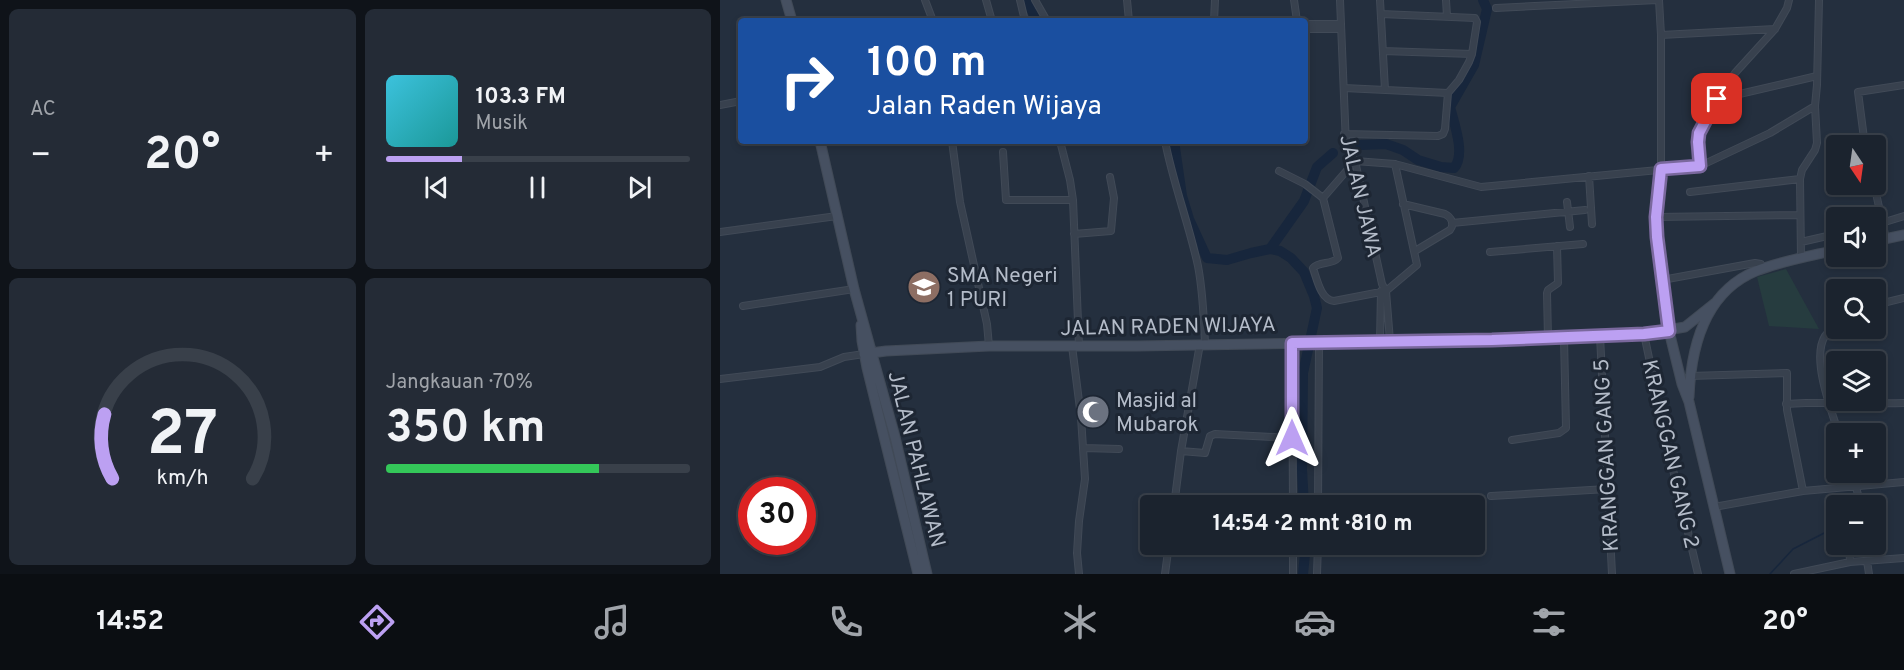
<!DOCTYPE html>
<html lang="id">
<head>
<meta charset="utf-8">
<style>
  :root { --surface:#1b232e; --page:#242b36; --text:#f1f3f6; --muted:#a0a4aa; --line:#39404a; --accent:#bca0f2 }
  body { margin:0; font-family:Overpass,sans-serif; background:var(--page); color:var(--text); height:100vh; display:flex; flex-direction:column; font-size:22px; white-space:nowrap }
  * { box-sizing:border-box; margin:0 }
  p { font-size:20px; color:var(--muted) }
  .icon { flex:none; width:33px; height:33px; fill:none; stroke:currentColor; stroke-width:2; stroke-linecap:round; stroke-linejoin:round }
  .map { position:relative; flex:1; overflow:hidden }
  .panel { display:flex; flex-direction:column; gap:9px; padding:9px; background:#0f1319; width:720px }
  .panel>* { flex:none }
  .guide { position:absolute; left:18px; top:18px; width:570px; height:126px; border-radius:6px; box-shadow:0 3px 9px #0003,0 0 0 2px var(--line); background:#1a4fa0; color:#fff; overflow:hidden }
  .needle { width:39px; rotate:167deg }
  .controls { position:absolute; left:1106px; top:135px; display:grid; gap:12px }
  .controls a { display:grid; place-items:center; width:60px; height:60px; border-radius:6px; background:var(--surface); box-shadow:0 3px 9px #0003,0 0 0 2px var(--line); font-size:30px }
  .speed { position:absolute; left:18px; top:477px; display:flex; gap:12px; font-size:30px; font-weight:700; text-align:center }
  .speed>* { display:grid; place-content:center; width:78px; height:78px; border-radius:50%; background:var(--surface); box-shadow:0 3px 9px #0003,0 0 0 2px var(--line); line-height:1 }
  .speed .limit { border:9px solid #d22; background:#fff; color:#111 }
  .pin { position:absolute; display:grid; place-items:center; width:51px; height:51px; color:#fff; margin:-26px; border-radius:12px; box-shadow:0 3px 9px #0006 }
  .me { position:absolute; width:66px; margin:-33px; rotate:0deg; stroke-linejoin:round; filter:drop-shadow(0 0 4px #0008) }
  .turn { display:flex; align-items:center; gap:21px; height:126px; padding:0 30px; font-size:27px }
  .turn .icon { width:78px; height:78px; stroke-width:2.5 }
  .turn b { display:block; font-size:42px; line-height:51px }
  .big { font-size:45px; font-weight:700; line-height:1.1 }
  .panel .tile { flex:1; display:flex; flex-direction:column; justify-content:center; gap:9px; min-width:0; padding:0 21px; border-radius:9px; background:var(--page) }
  .panel .dial { align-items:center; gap:0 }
  .dial svg { height:156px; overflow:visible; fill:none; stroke:var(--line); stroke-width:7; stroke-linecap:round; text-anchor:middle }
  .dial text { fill:var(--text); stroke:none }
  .song { display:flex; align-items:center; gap:18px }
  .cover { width:72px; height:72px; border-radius:9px; background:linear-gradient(135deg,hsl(190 70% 55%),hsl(180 70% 35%)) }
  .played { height:6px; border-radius:3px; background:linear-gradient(90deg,var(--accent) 25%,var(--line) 25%) }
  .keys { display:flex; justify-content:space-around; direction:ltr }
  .heat { display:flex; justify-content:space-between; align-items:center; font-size:33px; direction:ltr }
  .charge { height:9px; border-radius:4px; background:linear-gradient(90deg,#34c759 70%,var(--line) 0) }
  .panel .tiles { flex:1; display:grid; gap:9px; grid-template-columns:repeat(2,1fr) }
  .trip { position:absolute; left:420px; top:495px; width:345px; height:60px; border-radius:6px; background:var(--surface); box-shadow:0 3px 9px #0003,0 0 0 2px var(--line); font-weight:700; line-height:60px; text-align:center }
  .tab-bar { display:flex; height:96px; justify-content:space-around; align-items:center; background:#0b0e12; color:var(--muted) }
  .tab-bar .icon { width:42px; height:42px }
  .tab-bar .selected { color:var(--accent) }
  .tab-bar b { font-size:27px; color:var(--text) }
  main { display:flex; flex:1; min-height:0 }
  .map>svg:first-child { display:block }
  .green { fill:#263c3f }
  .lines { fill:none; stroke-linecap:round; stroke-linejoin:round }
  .stream { stroke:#17263c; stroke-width:1.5 }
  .river { stroke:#17263c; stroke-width:10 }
  .street-casing { stroke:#414a57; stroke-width:8 }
  .secondary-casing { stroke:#414a57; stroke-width:11 }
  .street { stroke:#38414e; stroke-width:6 }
  .secondary { stroke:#465061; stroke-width:9 }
  .route-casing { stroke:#7a689d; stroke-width:15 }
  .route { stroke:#bca0f2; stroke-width:10 }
  .labels { text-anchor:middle; stroke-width:6; stroke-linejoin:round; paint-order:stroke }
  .street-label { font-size:21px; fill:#b4bcc9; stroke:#1d2633 }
  .poi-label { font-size:21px; fill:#b4bcc9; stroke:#1d2633; text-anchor:start }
</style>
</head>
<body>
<main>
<section class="panel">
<div class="tiles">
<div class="tile"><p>AC</p>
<div class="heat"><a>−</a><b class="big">20°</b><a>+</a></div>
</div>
<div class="tile">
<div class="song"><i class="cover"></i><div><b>103.3 FM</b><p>Musik</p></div></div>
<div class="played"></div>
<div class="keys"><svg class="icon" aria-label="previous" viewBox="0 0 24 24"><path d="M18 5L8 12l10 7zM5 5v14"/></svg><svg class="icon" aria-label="pause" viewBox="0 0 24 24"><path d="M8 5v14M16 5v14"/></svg><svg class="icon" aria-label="next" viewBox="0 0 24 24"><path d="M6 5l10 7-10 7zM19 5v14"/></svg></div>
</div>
<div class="tile dial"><svg viewBox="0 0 100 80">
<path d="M14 69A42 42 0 1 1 86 69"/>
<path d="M14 69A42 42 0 0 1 10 36" stroke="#bca0f2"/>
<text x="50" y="56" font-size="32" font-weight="700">27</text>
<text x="50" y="72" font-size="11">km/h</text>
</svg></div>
<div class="tile"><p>Jangkauan · 70%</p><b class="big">350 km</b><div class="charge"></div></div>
</div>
</section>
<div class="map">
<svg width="1184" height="574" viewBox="0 0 1184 574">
  <rect width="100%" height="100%" fill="#242f3e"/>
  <!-- green -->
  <path class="green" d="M 1066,269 L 1099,329 L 1049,326 L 1037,277 Z"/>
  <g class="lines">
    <!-- stream -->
    <path class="stream" d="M 1129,472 L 1132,483
      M 1136,499 L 1137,506
      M 1050,574 L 1073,549 L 1116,527"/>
    <!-- river -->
    <path class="river" d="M 307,0 L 317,21
      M 454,141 L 462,196 L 469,219 L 487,258 L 507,260 L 531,253 L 550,249 L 560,251 L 571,258 L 584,272 L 594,296 L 597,308 L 583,373 L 582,470 L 584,506
      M 640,145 L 666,144 L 683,150 L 698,160 L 721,167 L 734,168 C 746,155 734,123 730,107 L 754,65 L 767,9 L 763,0
      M 550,249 L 584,201 L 597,167 L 613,153
      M 583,574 L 586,544"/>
    <!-- street casing -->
    <g class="street-casing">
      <path id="street" d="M 205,0 L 213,21
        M 266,0 L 272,21
        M 300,0 L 305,21
        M 315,0 L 327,21
        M 407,0 L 409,21
        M 574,0 L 577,21
        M 620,0 L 626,145 L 635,161 L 662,284 L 666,291 L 670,341
        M 660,0 L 665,90
        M 726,0 L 727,16
        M 939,0 L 941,35 L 941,169 L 936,217 L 937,237 L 949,331
        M 776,8 L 937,0
        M 494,21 L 495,0
        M 585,24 L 621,24
        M 585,29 L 621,29
        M 941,35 L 1055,29
        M 663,51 L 752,54
        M 624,88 L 728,93
        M 998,99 L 1097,76
        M 0,105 L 21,101
        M 624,134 L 718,136 L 723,134 L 725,129 L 728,93 L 739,80 L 749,62 L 752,54 L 757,22 L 755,18 L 661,14
        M 232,141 L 240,202 L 267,324 L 269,346
        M 340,141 L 350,180 L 353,200 L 359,346
        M 445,141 C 453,183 469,224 478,266 C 483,292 484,318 485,344
        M 1145,146 L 1138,92 L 1184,85
        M 283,152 L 286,200 L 353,200
        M 675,164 L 697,265 L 666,291 L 614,301 C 601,300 597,280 593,268 C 599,261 612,265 618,258 L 603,198 L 635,161 L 675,164 L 761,187 L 980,166 L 1050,133 L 1095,106
        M 980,166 L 978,143 L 980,129 L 997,99 L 1015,73 L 1055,29 L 1067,8 L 1069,0
        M 559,171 L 585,184 L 603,198
        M 869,176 L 872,224
        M 1154,184 L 1166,239
        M 970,192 L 1080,179
        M 847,202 L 850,227
        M 683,204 L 725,214 C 731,217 735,224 730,230 L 695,251
        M 936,217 L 1079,215
        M 732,223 L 865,210
        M 1155,225 L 1184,216
        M 0,232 L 117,216
        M 354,234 L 391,231 L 394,198 L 390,177
        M 1081,242 L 1116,234
        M 770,252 L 863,244
        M 1081,258 L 1080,179 L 1082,170 L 1095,150 L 1097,143 L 1095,106 L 1097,85 L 1099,0
        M 942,280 L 1035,263 L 1041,264 L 1043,269
        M 1155,305 L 1184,298
        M 23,306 L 134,289
        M 1116,326 C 1112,329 1108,332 1105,336 C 1091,358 1111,410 1119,434
        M 924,334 L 949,453 L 978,574
        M 880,336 L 892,574
        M 828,338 L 827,293 L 828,290 L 838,283 L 837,246
        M 660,341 L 661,291
        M 572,343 L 573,506
        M 352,346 L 361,417 L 365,479 L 359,521 L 357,553 L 359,574
        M 970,376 L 1067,373 L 1067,410 L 1083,491
        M 0,379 L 100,367 L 124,357 L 144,354
        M 1066,404 C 1105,401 1144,404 1184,403
        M 792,440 L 839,433 L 846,428 L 844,338
        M 364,448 L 399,449
        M 461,451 L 485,453 L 490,436 L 495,434 L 572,438
        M 1132,472 L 1141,506
        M 771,496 L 887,489
        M 454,506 L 461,451 L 480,344
        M 598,506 L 599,343
        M 994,507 L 1083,491 L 1184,482
        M 1129,544 L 1130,562
        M 1147,561 L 1149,574
        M 445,574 L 449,544
        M 573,574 L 573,544
        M 597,574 L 598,544
        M 1074,574 L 1130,562 L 1184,558"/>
    </g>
    <!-- secondary casing -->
    <g class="secondary-casing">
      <path id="secondary" d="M 66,0 L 72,21
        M 100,141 L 134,289 L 175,437 L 207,574
        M 1155,241 L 1184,235
        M 141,325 L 142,341 L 147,368 L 198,574
        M 949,331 L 962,384 L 969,402 L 1010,574
        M 144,354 L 166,351 L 269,346 L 417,346 L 773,340 L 924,334 L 965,327 L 995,303
        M 969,397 C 971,347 985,292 1036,271 C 1061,261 1090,256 1116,250"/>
    </g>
    <!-- street -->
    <use href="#street" class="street"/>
    <!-- secondary -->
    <use href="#secondary" class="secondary"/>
  </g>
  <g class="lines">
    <!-- route casing -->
    <g class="route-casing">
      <path id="route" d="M 572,438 L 572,343 L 772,340 L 924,334 L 949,331 L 937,237 L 936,217 L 941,169 L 980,166 L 978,142 L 979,133 L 997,99"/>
    </g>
    <!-- route -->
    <use href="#route" class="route"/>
  </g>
  <!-- icons -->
  <defs>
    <g id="school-disc" transform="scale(1.725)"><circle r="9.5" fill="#8d6e63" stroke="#1d2633"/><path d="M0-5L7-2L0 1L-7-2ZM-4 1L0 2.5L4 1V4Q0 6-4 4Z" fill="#fff"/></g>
    <g id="mosque-disc" transform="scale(1.725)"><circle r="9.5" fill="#6b7280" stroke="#1d2633"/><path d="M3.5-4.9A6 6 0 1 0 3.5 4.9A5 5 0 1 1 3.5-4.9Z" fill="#fff"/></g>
  </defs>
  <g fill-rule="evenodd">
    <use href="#school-disc" x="204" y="287"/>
    <use href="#mosque-disc" x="373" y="412"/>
  </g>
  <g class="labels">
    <!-- street labels -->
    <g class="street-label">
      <text transform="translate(641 196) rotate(77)" y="7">JALAN JAWA</text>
      <text transform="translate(448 326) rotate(-1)" y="7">JALAN RADEN WIJAYA</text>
      <text transform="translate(951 454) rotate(77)" y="7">KRANGGAN GANG 2</text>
      <text transform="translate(886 455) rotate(-93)" y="7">KRANGGAN GANG 5</text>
      <text transform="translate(197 459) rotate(76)" y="7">JALAN PAHLAWAN</text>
    </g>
    <!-- poi labels -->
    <g class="poi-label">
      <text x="227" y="282">SMA Negeri<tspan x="227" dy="24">1 PURI</tspan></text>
      <text x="396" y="407">Masjid al<tspan x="396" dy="24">Mubarok</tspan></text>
    </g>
  </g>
</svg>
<div class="controls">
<a><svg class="needle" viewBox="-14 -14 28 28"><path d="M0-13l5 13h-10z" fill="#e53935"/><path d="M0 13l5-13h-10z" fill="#a0a4aa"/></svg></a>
<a><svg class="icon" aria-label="sound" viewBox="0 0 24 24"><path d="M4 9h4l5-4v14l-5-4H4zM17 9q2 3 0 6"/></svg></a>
<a><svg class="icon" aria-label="search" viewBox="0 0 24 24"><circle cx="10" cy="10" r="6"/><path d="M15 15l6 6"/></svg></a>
<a><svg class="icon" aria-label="layers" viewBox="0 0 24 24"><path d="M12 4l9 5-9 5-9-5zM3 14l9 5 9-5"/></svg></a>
<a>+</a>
<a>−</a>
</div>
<div class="speed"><div class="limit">30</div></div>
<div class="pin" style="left:997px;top:99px;background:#d93025"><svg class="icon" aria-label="arrive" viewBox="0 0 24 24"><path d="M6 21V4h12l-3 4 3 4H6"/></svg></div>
<svg class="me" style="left:572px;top:438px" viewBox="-20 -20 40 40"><path d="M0-17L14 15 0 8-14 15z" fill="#bca0f2" stroke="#fff" stroke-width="4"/></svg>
<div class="trip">14:54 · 2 mnt · 810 m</div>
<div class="guide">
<div class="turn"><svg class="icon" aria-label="right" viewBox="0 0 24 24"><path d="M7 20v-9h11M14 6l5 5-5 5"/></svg><div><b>100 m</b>Jalan Raden Wijaya</div></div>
</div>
</div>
</main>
<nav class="tab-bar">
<b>14:52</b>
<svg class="icon selected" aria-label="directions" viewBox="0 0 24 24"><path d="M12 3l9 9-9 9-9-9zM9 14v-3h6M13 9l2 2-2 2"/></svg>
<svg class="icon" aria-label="music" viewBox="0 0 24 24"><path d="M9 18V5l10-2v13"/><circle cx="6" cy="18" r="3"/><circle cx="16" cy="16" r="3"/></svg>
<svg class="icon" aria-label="phone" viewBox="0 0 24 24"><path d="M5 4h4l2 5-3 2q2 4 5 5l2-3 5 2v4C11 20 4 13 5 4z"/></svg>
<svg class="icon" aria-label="climate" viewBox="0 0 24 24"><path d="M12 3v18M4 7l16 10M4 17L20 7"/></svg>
<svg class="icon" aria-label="car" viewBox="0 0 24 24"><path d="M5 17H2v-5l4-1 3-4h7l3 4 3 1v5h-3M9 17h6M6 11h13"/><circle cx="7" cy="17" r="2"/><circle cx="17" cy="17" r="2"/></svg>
<svg class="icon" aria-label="filters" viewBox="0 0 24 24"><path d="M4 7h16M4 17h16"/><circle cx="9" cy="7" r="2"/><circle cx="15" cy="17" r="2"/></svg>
<b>20°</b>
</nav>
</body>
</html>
